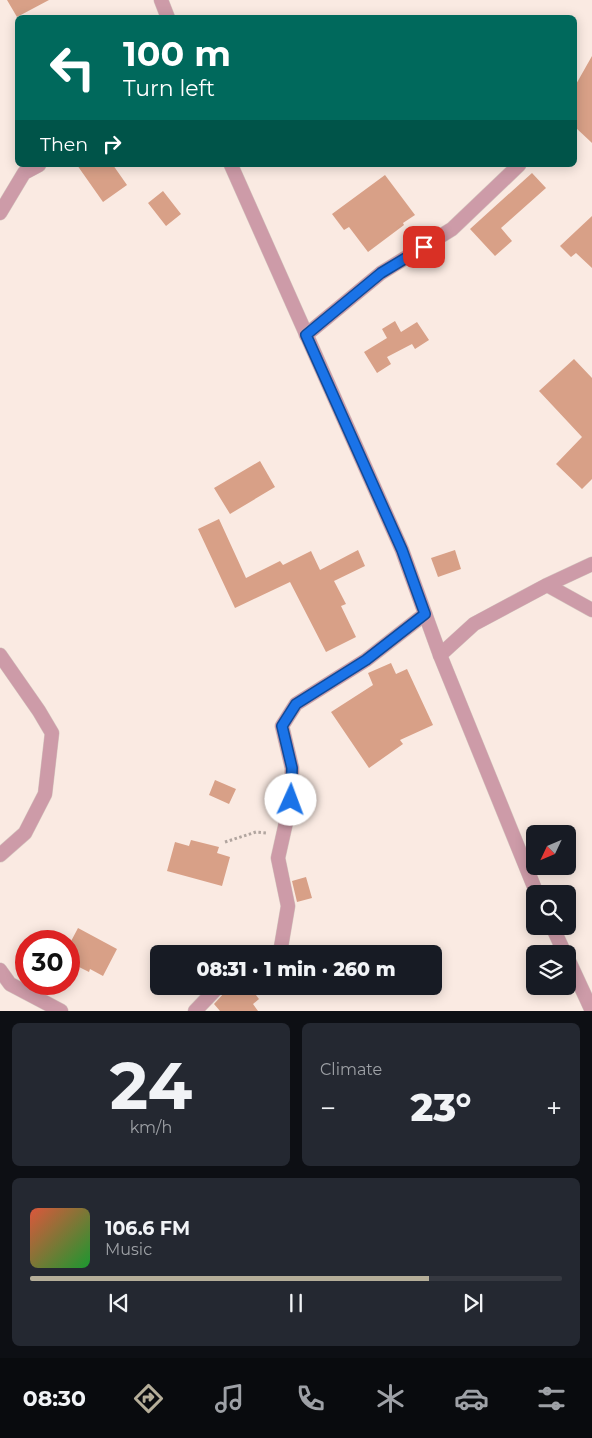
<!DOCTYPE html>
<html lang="en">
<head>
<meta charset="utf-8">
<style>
  :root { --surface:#171b24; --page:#242831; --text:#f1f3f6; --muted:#9ea1a6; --line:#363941; --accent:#b5ae99 }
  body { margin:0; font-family:Montserrat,sans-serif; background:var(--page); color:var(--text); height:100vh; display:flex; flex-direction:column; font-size:19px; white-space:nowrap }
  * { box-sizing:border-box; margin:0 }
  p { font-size:16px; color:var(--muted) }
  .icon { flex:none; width:28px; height:28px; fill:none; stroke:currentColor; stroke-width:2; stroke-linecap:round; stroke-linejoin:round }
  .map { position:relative; height:1011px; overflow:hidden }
  .details { display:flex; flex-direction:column; gap:12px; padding:12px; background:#0d0f14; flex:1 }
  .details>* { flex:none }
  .top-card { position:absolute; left:15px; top:15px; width:562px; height:152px; border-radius:8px; box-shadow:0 2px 12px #0003; background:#00695c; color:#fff; overflow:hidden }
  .needle { width:32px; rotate:226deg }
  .controls { position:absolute; left:526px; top:825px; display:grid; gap:10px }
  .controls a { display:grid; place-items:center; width:50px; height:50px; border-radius:8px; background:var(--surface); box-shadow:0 2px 12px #0003; font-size:25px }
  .speed { position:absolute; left:15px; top:930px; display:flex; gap:10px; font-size:25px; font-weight:700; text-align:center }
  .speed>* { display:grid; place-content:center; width:65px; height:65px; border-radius:50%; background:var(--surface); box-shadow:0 2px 12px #0003; line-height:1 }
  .speed .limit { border:8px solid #d22; background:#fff; color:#111 }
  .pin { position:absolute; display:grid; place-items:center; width:42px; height:42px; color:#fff; margin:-21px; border-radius:10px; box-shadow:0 2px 8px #0006 }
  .me { position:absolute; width:55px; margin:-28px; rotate:2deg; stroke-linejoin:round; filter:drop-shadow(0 0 4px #0008) }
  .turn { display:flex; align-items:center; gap:18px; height:105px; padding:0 25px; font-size:22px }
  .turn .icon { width:65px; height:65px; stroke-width:2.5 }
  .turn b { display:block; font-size:35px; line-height:42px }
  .then { display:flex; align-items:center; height:48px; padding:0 25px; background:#0003; gap:10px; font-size:19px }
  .big { font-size:38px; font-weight:800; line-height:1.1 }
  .details .tile { flex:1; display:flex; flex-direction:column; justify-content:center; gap:8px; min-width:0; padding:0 18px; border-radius:8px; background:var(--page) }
  .details .dial { align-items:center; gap:0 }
  .dial b { font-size:65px; line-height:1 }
  .song { display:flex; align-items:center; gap:15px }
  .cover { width:60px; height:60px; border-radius:8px; background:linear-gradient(135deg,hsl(10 70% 55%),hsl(130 70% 35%)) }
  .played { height:5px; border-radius:2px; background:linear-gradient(90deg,var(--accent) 75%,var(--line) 75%) }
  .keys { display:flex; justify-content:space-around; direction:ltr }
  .heat { display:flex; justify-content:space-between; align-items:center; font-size:28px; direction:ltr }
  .details .tiles { flex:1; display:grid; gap:12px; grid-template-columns:1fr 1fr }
  .tile:last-child { grid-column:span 2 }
  .trip { position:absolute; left:150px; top:945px; width:292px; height:50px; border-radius:8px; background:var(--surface); box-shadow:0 2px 12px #0003; font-weight:800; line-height:50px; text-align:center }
  .tabs { display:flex; height:80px; justify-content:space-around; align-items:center; background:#090b0e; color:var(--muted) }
  .tabs .icon { width:35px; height:35px }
  .tabs .on { color:var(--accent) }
  .tabs b { font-size:22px; color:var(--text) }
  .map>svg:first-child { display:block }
  .building { fill:#d8a087 }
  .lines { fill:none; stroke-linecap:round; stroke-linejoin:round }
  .minor-casing { stroke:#d5c7c0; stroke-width:15 }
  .tertiary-casing { stroke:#d5c7c0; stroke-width:15 }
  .path { stroke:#b1a59f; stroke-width:3; stroke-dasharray:2.5 2.5; stroke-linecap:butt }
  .minor { stroke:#cd9ba8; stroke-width:14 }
  .tertiary { stroke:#cd9ba8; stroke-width:14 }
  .route-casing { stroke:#114b97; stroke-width:12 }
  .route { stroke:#1a73e8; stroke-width:9 }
</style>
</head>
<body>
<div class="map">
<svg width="592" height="1011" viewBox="0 0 592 1011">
  <rect width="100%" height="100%" fill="#faeae2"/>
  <!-- building -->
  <path class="building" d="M 7,0 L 49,0 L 17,17 Z
    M 592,56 L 592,143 L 575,127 L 575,86 Z
    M 77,165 L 113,165 L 127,185 L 103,202 Z
    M 532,173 L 546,188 L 501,228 L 512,241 L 495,256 L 470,229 Z
    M 385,175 L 415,215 L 403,223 L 404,225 L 368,252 L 349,227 L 344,230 L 332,214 Z
    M 163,191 L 181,214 L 166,226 L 148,203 Z
    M 592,216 L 592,268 L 576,253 L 571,257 L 560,246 Z
    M 395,321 L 401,332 L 417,322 L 429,340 L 415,349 L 412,344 L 387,357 L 391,364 L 377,373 L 364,352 L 387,338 L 382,329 Z
    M 574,359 L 592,378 L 592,479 L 582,489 L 556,464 L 582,437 L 539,391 Z
    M 260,461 L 275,487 L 230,514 L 214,488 Z
    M 219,519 L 246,578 L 280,561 L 283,565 L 311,551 L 320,570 L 358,550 L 365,566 L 334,581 L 346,604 L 341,606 L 356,637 L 326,652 L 290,582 L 235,608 L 198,529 Z
    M 455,550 L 461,569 L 438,577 L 431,558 Z
    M 391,663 L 396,674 L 407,669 L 433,725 L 400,740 L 403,744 L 369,768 L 331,712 L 373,685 L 368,673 Z
    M 215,780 L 236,789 L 229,804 L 209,795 Z
    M 191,840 L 219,847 L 217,853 L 230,857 L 222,886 L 167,871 L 175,842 L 189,846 Z
    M 306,877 L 312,898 L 297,902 L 292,881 Z
    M 78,928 L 117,949 L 103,976 L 90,969 L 89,972 L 69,962 L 69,945 Z
    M 228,986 L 249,986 L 259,999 L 253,1004 L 258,1011 L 220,1011 L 214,1004 L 225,992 Z"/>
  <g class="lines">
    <!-- minor casing -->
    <g class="minor-casing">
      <path id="minor" d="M 0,213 L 24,173 L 39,165
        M 306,335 L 381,273 L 452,229 L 519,165
        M 547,585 L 592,610
        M 0,655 L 39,711 L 52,733 L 45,794 L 25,833 L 0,855
        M 440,655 L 474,624 L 547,585 L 592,564
        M 279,954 L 280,953 L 288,906 L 278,858 L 291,800 L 292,768 L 282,726 L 296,704 L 366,660 L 425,614
        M 0,970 L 10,984 L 61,1011
        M 195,1011 L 219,986"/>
    </g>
    <!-- tertiary casing -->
    <g class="tertiary-casing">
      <path id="tertiary" d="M 161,0 L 168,18
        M 231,165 L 402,550 L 440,655 L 537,894
        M 552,926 L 565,954
        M 568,959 L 592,1011"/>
    </g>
    <!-- path -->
    <path class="path" d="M 225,842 L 256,832 L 267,833"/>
    <!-- minor -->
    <use href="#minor" class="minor"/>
    <!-- tertiary -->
    <use href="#tertiary" class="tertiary"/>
  </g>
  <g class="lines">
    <!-- route casing -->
    <g class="route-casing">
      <path id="route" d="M 291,800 L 292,768 L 282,726 L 296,704 L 366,660 L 425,614 L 402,550 L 306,335 L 381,273 L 424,247"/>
    </g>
    <!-- route -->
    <use href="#route" class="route"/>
  </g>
</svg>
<div class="controls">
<a><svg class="needle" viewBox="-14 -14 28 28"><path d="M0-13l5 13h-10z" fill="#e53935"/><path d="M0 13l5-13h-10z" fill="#9ea1a6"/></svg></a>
<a><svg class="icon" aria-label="search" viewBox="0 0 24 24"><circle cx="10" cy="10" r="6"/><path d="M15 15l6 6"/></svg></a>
<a><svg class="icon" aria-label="layers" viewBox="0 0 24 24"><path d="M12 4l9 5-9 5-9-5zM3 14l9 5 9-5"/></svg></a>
</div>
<div class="speed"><div class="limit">30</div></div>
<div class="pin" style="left:424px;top:247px;background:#d93025"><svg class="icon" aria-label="arrive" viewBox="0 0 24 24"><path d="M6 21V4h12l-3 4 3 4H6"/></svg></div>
<svg class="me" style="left:291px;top:800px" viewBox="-20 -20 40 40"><circle r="19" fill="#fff"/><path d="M0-13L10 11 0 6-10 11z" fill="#1a73e8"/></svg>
<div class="trip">08:31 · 1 min · 260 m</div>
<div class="top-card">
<div class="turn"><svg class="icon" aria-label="left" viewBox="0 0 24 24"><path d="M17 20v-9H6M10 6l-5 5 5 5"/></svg><div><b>100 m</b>Turn left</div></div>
<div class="then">Then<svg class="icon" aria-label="right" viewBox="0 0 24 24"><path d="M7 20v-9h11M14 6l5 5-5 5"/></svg></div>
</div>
</div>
<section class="details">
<div class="tiles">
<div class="tile dial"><b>24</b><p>km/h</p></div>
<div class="tile"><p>Climate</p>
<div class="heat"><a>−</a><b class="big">23°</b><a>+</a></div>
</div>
<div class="tile">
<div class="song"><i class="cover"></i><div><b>106.6 FM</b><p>Music</p></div></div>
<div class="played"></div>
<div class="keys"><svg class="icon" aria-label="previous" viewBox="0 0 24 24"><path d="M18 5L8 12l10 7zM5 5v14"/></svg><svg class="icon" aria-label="pause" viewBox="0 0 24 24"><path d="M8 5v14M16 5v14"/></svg><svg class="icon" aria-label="next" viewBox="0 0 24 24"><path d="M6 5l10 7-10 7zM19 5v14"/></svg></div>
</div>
</div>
</section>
<nav class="tabs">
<b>08:30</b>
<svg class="icon on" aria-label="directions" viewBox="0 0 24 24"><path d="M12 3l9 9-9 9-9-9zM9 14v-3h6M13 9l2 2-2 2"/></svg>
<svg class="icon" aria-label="music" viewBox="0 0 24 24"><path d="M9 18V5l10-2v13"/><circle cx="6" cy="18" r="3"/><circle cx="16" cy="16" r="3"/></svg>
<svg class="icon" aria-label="phone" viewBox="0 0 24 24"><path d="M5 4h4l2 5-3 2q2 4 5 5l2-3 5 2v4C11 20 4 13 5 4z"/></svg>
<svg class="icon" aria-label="climate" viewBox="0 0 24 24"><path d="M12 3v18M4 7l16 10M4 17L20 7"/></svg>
<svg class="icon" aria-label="car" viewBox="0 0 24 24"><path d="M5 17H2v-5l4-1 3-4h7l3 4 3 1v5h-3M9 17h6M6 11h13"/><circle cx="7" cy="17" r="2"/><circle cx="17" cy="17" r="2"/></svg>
<svg class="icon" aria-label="filters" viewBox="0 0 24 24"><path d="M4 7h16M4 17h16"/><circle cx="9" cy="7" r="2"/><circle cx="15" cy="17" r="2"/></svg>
</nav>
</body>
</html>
